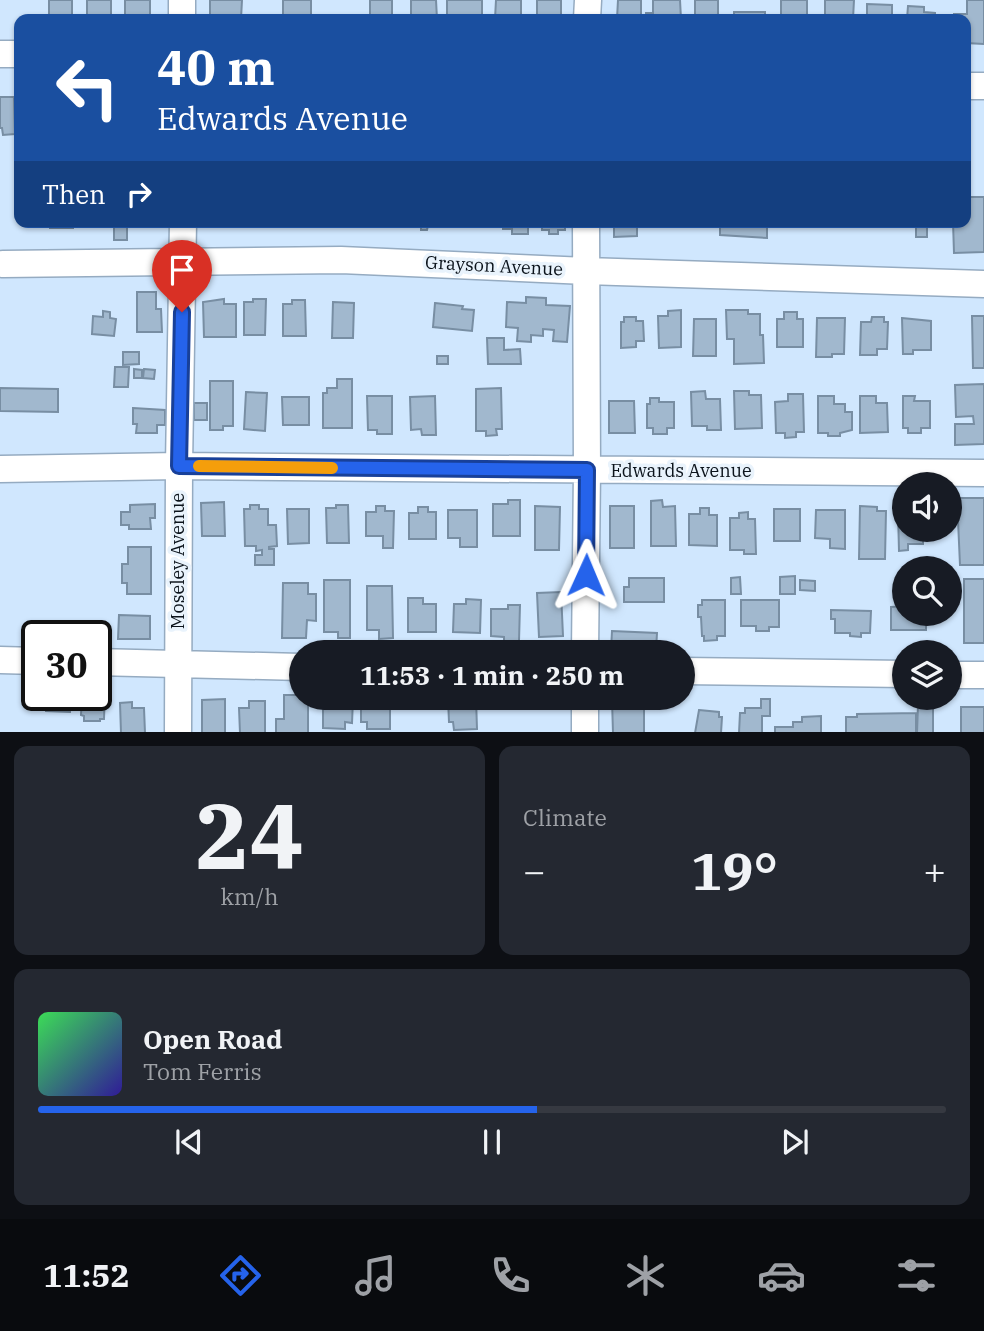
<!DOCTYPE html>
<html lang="en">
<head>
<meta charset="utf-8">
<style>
  :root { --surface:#171b24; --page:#242831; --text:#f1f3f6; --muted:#9ea1a6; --line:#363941; --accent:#2563eb }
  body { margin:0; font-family:"IBM Plex Serif",serif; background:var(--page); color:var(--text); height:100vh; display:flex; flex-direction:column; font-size:26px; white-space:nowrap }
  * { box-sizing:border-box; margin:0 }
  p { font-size:23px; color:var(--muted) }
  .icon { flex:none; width:38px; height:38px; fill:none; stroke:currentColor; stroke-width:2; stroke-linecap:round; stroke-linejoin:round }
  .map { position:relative; height:732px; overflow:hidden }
  .panel { display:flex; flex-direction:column; gap:14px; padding:14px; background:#0d0f14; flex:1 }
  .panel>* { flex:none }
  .top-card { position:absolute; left:14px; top:14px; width:957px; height:214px; border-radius:14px; box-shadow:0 2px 5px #0004; background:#1a4fa0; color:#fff; overflow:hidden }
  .fabs { position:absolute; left:892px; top:472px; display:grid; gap:14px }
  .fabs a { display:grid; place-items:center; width:70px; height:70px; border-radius:50%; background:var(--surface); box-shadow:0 2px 5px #0004; font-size:35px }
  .speed { position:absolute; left:21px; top:620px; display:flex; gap:14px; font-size:35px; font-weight:700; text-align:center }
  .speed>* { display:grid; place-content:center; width:91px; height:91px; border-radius:50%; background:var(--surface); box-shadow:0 2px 5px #0004; line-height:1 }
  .speed .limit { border:4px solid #111; border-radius:10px; background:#fff; color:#111 }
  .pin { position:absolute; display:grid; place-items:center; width:60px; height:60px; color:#fff; margin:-72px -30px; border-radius:50% 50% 50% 0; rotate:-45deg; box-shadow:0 0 7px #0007 }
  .pin .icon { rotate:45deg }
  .me { position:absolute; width:77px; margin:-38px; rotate:1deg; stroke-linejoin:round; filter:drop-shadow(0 0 5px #0008) }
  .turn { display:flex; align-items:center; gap:24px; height:147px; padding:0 28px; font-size:32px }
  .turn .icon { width:91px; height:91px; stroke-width:2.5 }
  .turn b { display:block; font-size:49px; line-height:60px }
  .then { display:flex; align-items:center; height:66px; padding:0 28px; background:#0003; gap:14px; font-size:26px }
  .big { font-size:52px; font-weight:800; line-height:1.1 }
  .panel .tile { flex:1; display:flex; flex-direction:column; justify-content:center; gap:10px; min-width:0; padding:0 24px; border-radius:14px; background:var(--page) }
  .panel .dial { align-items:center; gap:0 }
  .dial b { font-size:91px; line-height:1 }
  .song { display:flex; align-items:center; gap:21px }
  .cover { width:84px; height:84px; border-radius:10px; background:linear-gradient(135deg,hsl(130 70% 55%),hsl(250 70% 35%)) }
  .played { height:7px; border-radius:4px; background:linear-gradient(90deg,var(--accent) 55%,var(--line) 55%) }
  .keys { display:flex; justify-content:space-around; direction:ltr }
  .heat { display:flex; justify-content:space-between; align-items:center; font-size:38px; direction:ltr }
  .panel .tiles { flex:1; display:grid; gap:14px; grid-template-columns:1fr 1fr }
  .tile:last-child { grid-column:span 2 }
  .trip { position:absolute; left:289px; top:640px; width:406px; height:70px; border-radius:35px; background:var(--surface); box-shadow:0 2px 5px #0004; font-weight:800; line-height:70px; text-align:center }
  .menu { display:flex; height:112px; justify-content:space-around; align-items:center; background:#090b0e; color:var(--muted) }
  .menu .icon { width:49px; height:49px }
  .menu .on { color:var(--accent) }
  .menu b { font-size:32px; color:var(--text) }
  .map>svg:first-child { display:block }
  .building { fill:#a1b8ce; stroke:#788ea3; stroke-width:2 }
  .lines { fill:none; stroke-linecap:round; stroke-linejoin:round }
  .minor-casing { stroke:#95abc1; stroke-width:29 }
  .minor { stroke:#fff; stroke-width:26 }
  .route-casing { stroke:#184099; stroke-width:18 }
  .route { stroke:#2563eb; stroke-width:12 }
  .slow { stroke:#f59e0b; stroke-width:12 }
  .labels { text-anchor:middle; stroke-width:7; stroke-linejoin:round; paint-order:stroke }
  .street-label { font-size:18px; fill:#0b131b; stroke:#e9f3fc }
</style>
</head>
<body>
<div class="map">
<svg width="984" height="733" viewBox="0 0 984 733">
  <rect width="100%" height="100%" fill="#d0e7fe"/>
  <!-- building -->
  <path class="building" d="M 49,0 L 72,0 L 72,19 L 49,19 Z
    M 87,0 L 111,0 L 111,19 L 87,19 Z
    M 125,0 L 150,0 L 150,19 L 125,19 Z
    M 210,0 L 242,0 L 241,19 L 210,19 Z
    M 283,0 L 311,0 L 311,19 L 283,19 Z
    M 370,0 L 392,0 L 392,19 L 370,19 Z
    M 411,0 L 436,0 L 437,19 L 411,19 Z
    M 447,0 L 482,0 L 482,19 L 447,19 Z
    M 496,0 L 521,0 L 521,19 L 495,19 Z
    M 537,0 L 561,0 L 561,19 L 537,19 Z
    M 618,0 L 641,0 L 641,19 L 617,19 Z
    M 653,0 L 680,0 L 681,19 L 646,19 L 646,13 L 653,13 Z
    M 695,0 L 718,0 L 718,19 L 695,19 Z
    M 781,0 L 807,0 L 807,19 L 781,19 Z
    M 825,0 L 854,0 L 853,19 L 817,19 L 817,17 L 825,18 Z
    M 967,0 L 984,0 L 984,44 L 966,43 L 966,19 L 954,19 L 954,14 L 967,14 Z
    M 867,4 L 892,5 L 892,19 L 867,19 Z
    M 908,6 L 924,7 L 924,12 L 935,13 L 935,19 L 907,19 Z
    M 734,12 L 765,12 L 765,19 L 734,19 Z
    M 0,97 L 14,97 L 15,134 L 3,135 L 2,128 L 0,128 Z
    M 966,197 L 984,197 L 984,252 L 954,253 L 953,222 L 966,222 Z
    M 50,222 L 73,222 L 73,228 L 50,228 Z
    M 92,222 L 113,222 L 113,225 L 92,225 Z
    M 134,222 L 157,222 L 157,225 L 134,224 Z
    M 410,222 L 437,222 L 437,226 L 428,225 L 427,230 L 421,230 L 421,225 L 409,224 Z
    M 503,222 L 528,222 L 528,234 L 512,234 L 512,229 L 503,229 Z
    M 542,222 L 565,222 L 565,230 L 558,230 L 558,234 L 549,234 L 549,230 L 542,230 Z
    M 614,222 L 637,222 L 637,236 L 614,237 Z
    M 700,222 L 715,222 L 715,226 L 700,226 Z
    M 720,222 L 767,222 L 767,238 L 720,235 Z
    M 916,222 L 927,222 L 927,237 L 916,237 Z
    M 114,224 L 127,224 L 127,240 L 114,240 Z
    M 137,292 L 156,292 L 156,309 L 161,309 L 162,332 L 137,332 Z
    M 526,297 L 546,298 L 546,305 L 570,306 L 567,342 L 553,341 L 554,330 L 543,329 L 543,336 L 531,335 L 531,342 L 517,341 L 518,328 L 506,327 L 507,302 L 526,303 Z
    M 224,299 L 224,304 L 236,304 L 236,337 L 204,337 L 203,302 Z
    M 253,299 L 266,299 L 265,335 L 244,335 L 244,302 L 253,302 Z
    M 292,300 L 305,300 L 306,336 L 283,336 L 283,304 L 292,304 Z
    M 333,302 L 354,303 L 353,338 L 332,338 Z
    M 435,303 L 463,306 L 462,309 L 474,310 L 472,331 L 433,327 Z
    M 681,310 L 681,347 L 659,348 L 658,316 L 668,316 L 668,311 Z
    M 726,310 L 748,310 L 748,314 L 760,314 L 760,335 L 763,335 L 764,363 L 734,364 L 734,339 L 727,339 Z
    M 103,311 L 110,312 L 110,318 L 116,319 L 114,336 L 92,334 L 93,316 L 103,317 Z
    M 784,312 L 797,312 L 797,319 L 803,319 L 803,347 L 777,347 L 777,319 L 784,319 Z
    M 972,316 L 984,316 L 984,368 L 973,368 Z
    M 624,317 L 636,317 L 636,321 L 643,321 L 644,341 L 636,341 L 636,347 L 621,348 L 621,322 L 624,322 Z
    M 872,317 L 884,317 L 884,322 L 888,322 L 887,349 L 877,349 L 877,355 L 860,355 L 861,322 L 871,322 Z
    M 817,318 L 845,318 L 844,354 L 832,354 L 832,357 L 816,357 Z
    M 902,318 L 931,321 L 931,350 L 913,350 L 913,354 L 903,354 Z
    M 694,319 L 716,319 L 716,356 L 693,356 Z
    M 487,338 L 504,338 L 504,350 L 520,349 L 521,364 L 488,364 Z
    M 123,352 L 139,352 L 139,364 L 123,365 Z
    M 437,356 L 448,356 L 448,364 L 437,364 Z
    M 115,367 L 129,367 L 128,387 L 114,387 Z
    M 134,369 L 142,370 L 142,378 L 134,378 Z
    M 144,369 L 155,370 L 154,379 L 143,378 Z
    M 337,379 L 352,379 L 352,428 L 323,428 L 323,393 L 327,393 L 327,388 L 337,388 Z
    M 210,381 L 233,381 L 233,426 L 223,426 L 223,430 L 210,430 Z
    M 984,384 L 984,444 L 955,445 L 955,424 L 974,424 L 973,416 L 956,417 L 955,385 Z
    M 0,388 L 58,389 L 58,412 L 0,411 Z
    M 501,388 L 502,429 L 496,429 L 497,435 L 486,436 L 486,431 L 476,431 L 476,389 Z
    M 705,391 L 706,399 L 720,399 L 721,430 L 707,430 L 707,426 L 692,426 L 691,392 Z
    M 734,391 L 749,391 L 749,395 L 761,395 L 762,428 L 735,429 Z
    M 246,392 L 267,393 L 265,431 L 244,429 Z
    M 788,394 L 803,394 L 804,432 L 796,432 L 796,437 L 785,438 L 785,433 L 776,433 L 775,402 L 788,401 Z
    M 367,396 L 392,396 L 392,434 L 377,434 L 377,430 L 368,430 Z
    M 435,396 L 436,435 L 422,435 L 421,429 L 411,430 L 410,397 Z
    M 818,396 L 834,396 L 834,404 L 845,404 L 845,412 L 852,412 L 852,430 L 840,433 L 840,436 L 828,436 L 828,433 L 818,433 Z
    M 860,396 L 876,396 L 876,403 L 887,403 L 888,432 L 860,433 Z
    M 903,396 L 915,396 L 914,401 L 930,401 L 930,428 L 921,428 L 921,433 L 908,433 L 908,428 L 903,428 Z
    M 282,397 L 309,397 L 309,425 L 283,425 Z
    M 650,398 L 659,398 L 659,402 L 674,402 L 674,428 L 667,428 L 667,434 L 653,434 L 653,428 L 647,428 L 647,404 L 650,404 Z
    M 609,401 L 634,401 L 635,433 L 609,433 Z
    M 194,403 L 207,403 L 207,420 L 194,420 Z
    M 133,408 L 165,410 L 165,425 L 157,425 L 157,433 L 136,433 L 137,424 L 133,424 Z
    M 957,498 L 984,498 L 984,565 L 960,565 Z
    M 508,500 L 520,500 L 520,536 L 493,536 L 493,504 L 508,504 Z
    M 662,500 L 663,507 L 675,506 L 676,546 L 651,546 L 651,501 Z
    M 224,502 L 225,536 L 202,536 L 201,503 Z
    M 155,504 L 155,518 L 150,518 L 151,529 L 129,529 L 129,525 L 121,525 L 121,512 L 130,512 L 130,505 Z
    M 250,505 L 259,505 L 259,509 L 268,509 L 268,525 L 276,525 L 277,546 L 269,547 L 269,549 L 274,549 L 274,565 L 255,565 L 255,555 L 262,555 L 262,550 L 256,551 L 256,546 L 245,546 L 244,509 L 250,509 Z
    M 336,505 L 348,505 L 349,543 L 327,543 L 326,508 L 336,508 Z
    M 376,506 L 385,506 L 385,511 L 394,511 L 393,548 L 383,548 L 383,536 L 366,536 L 366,512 L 376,512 Z
    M 535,506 L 560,507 L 559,550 L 535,550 Z
    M 610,506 L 634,506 L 634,548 L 610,548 Z
    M 860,506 L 877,507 L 877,511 L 886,511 L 885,559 L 859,559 Z
    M 418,507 L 428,507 L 428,512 L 436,512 L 436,539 L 409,539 L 409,513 L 418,513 Z
    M 700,508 L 709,508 L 709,515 L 717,515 L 717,546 L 689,545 L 689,514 L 700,514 Z
    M 287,509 L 309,509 L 309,543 L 288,544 Z
    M 774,509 L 800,509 L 800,541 L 774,541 Z
    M 448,510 L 477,510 L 477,547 L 460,547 L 460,538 L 448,538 Z
    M 816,510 L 845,510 L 845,549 L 830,548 L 830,539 L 815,538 Z
    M 748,512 L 748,519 L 755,519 L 756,554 L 744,554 L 744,550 L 730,550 L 730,518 L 739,518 L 739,513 Z
    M 898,512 L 905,512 L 905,530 L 923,530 L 923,544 L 908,544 L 908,550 L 899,551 Z
    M 128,547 L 151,547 L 151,594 L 127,594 L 127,583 L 122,583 L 122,564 L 128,564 Z
    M 795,576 L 795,594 L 780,594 L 780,577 Z
    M 740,577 L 741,594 L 731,594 L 731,578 Z
    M 629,578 L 664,578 L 664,602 L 624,602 L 624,587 L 629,587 Z
    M 964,579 L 984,579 L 984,643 L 964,643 Z
    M 324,580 L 350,580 L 350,638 L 338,638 L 338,632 L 324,632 Z
    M 800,580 L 815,581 L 815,591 L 800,590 Z
    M 283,583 L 308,583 L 308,594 L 316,594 L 316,621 L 307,620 L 306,638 L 282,638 Z
    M 367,586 L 392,586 L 393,638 L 379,639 L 379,630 L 367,630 Z
    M 561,592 L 563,636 L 539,637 L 537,593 Z
    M 408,598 L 423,598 L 423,604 L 436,604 L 436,632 L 408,632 Z
    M 466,599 L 481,600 L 480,633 L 453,632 L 454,604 L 466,604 Z
    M 702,600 L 725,600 L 725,636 L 717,636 L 717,640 L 704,641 L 704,636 L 702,636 L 701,617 L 698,617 L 698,605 L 702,605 Z
    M 741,600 L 779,600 L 779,627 L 769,627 L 769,631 L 756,631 L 756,626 L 741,626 Z
    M 508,605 L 520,605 L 519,641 L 504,641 L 504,637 L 491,636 L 491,609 L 508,609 Z
    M 905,606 L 905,614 L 926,614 L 926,630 L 891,630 L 891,607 Z
    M 831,610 L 871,611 L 870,633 L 861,633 L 861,637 L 850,636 L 850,633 L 835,633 L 835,619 L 831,619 Z
    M 119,615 L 150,616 L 150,639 L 118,639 Z
    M 612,631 L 657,633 L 656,651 L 611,650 Z
    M 96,685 L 100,686 L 100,690 L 105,690 L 104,719 L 100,719 L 100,721 L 84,721 L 84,716 L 81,715 L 82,695 L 96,695 Z
    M 46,695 L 71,695 L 70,712 L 46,711 Z
    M 284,695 L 301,695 L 301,698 L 308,698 L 308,733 L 276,733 L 276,719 L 284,719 Z
    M 323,698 L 353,699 L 352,723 L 345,722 L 345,729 L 323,728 Z
    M 361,698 L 390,698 L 390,729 L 367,729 L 367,722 L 361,722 Z
    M 476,698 L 477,729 L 454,730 L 453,722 L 449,722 L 448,699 Z
    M 225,699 L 225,733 L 202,733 L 202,700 Z
    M 644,699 L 644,733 L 613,733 L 612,700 Z
    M 761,699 L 770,699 L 770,716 L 762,716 L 762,733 L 739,733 L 740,713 L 745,713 L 745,708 L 761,708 Z
    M 249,701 L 265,701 L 265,733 L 240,733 L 239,708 L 249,708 Z
    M 132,702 L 132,708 L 144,708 L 145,733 L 121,733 L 120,703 Z
    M 918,705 L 933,705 L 933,733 L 917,733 Z
    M 961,707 L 984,707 L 984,733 L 961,733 Z
    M 699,710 L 719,712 L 719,717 L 722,717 L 721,733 L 695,733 Z
    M 916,713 L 916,733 L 846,733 L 846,717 L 857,717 L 857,714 Z
    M 821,716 L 821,733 L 775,733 L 775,727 L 793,727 L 793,722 L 802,722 L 802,717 Z"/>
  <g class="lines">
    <!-- minor casing -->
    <g class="minor-casing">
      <path id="minor" d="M 182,0 L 182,19
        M 587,19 L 588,0
        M 0,54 L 19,54
        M 966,86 L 984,86
        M 3,264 L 341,260 L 586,271 L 984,284
        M 0,469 L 179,466 L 984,473
        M 585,653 L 587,470 L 586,222
        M 0,660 L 37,661
        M 96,662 L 301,667
        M 682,671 L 905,674
        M 950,675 L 984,675
        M 178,733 L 179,466 L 183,222
        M 585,733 L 585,698"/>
    </g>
    <!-- minor -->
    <use href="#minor" class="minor"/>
  </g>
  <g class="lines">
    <!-- route casing -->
    <g class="route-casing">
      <path id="route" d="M 182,312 L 179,466 L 587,470 L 586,575"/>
    </g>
    <!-- route -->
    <use href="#route" class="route"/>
    <!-- slow -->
    <path class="slow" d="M 199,466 L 332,468"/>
  </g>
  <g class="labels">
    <!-- street labels -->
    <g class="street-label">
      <text transform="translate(494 266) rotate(3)" y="6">Grayson Avenue</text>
      <text x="681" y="477">Edwards Avenue</text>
      <text transform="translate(178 561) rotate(-90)" y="6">Moseley Avenue</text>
    </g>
  </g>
</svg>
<div class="fabs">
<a><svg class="icon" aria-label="sound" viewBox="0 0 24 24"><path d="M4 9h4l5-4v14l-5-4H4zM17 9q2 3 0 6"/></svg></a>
<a><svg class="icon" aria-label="search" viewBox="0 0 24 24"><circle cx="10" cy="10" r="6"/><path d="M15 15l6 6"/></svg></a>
<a><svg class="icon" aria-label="layers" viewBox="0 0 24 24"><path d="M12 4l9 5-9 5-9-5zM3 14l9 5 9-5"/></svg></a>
</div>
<div class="speed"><div class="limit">30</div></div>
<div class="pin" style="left:182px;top:312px;background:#d93025"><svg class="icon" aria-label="arrive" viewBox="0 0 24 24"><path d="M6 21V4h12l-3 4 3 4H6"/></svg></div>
<svg class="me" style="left:586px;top:575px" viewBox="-20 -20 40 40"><path d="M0-17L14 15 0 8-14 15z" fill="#2563eb" stroke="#fff" stroke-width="4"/></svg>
<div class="trip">11:53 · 1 min · 250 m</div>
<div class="top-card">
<div class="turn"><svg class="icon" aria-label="left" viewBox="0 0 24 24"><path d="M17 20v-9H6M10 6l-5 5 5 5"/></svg><div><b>40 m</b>Edwards Avenue</div></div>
<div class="then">Then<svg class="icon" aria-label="right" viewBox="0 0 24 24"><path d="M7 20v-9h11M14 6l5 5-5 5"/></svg></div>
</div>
</div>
<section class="panel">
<div class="tiles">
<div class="tile dial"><b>24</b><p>km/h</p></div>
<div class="tile"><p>Climate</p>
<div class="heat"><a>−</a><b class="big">19°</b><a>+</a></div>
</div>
<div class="tile">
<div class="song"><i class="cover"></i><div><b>Open Road</b><p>Tom Ferris</p></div></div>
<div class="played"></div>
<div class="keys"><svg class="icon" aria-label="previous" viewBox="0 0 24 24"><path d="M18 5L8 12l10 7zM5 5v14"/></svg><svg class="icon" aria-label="pause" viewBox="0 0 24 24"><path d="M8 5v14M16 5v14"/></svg><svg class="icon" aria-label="next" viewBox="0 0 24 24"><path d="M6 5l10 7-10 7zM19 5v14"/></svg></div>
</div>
</div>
</section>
<nav class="menu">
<b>11:52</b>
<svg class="icon on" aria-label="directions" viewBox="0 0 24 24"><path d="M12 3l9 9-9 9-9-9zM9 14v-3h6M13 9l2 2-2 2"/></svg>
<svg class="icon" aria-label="music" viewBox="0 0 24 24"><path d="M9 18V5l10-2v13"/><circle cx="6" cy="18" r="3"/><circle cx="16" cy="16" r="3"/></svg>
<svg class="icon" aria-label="phone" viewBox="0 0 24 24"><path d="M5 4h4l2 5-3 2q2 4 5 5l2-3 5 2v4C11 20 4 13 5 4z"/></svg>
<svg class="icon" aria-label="climate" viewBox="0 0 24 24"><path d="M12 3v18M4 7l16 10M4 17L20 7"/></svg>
<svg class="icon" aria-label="car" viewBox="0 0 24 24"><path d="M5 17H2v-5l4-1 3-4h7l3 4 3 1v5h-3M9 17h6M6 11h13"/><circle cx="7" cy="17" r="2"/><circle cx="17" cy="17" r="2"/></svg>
<svg class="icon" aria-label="filters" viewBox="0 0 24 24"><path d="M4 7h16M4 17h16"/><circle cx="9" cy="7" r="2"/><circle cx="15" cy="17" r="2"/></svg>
</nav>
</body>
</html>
